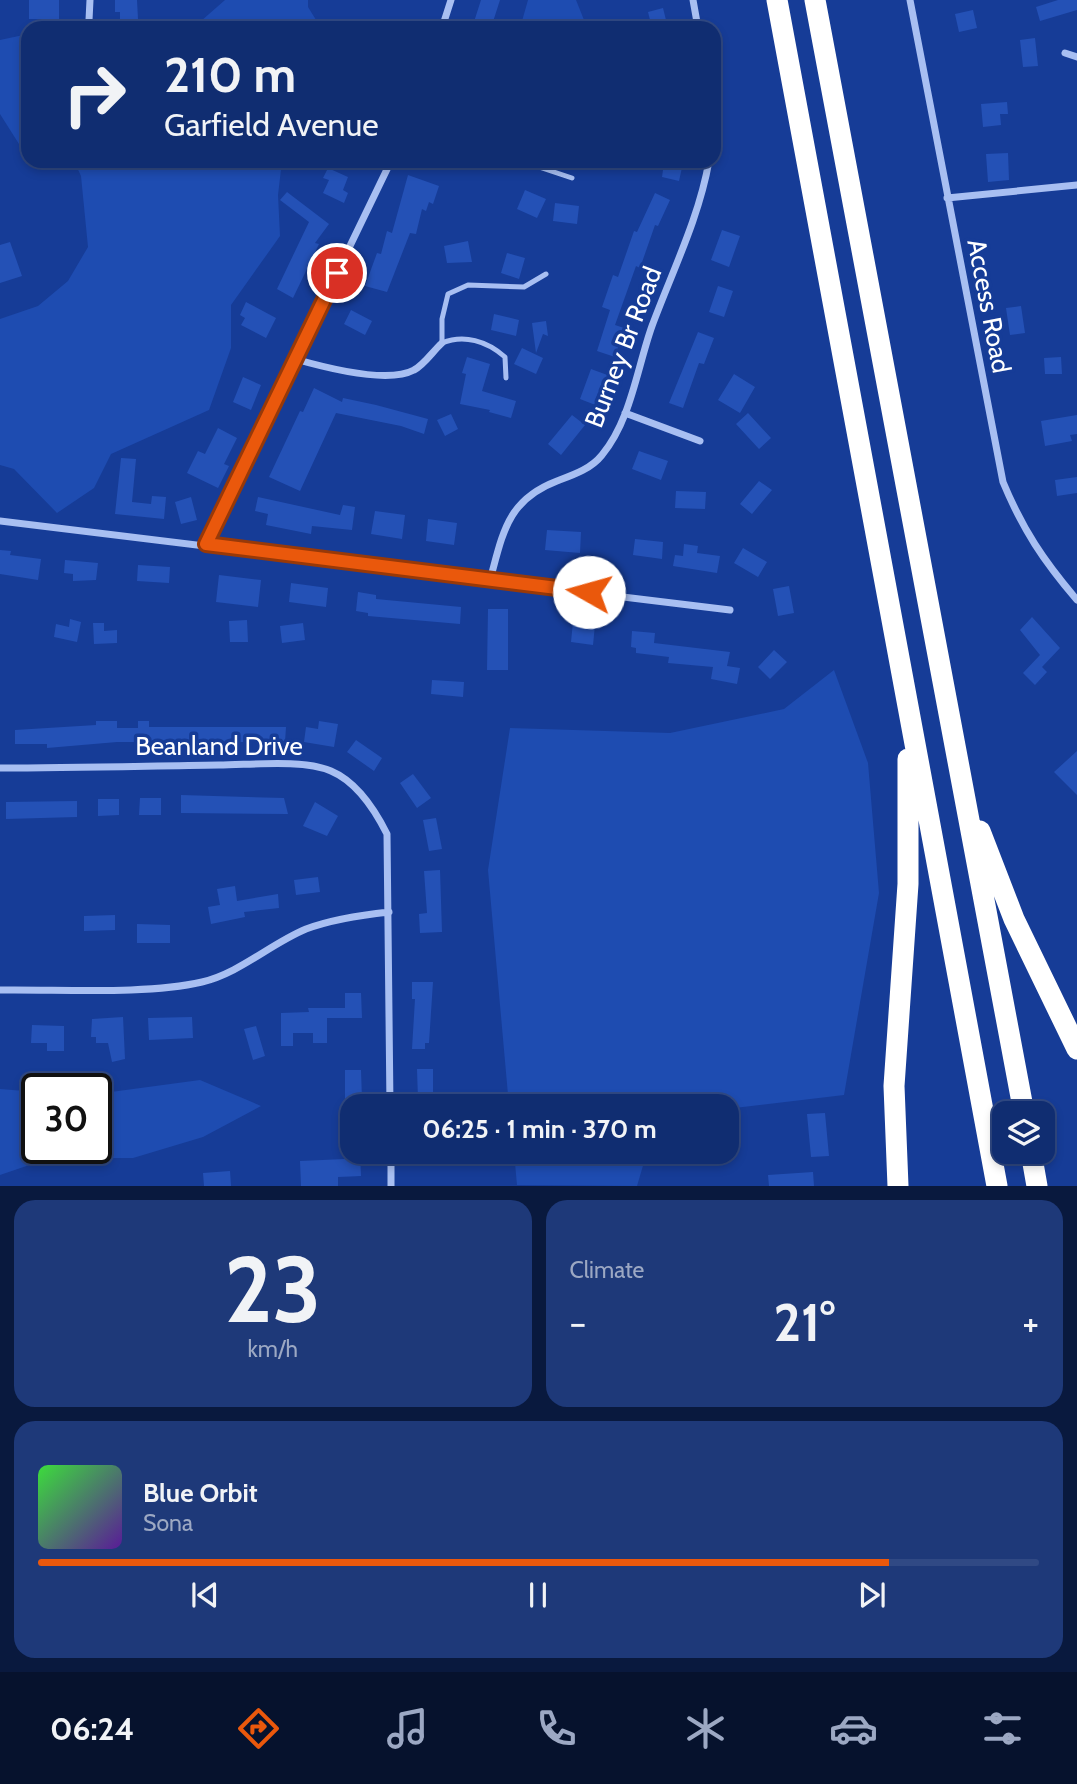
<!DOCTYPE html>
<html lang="en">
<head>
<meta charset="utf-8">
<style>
  :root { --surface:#102d71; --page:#1e3979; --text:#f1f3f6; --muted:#9ca8c3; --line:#304984; --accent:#ea580c }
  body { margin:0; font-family:Cabin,sans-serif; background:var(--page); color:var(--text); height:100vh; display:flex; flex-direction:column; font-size:26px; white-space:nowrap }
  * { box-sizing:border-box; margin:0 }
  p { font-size:23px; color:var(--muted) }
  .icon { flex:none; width:38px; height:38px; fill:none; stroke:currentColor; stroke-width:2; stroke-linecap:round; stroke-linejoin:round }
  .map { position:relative; height:1186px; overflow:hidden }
  .side { display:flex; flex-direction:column; gap:14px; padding:14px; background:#09193e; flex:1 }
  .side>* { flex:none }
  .guide { position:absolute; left:21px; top:21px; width:700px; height:147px; border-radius:21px; box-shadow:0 4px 10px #0003,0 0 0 2px var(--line); background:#102d71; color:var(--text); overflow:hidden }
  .tools { position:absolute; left:992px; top:1101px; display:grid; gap:14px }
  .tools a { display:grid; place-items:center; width:63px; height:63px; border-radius:14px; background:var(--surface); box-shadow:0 4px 10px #0003,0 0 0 2px var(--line); font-size:35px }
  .speed { position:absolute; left:21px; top:1073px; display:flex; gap:14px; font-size:35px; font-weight:700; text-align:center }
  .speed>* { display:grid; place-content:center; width:91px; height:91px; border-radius:50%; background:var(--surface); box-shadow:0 4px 10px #0003,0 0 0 2px var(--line); line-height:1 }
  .speed .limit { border:4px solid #111; border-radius:10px; background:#fff; color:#111 }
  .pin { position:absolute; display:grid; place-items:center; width:60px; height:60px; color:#fff; margin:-30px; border:4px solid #fff; border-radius:50%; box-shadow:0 2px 7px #0007 }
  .me { position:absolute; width:77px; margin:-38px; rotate:277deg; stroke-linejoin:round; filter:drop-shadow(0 0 5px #0008) }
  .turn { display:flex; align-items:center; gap:24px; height:147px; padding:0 28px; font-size:32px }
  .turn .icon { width:91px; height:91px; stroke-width:2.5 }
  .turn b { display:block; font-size:49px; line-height:60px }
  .big { font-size:52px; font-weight:800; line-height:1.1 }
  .side .widget { flex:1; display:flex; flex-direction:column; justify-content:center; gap:10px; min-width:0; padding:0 24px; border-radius:21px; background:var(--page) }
  .side .dial { align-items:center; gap:0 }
  .dial b { font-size:91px; line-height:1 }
  .song { display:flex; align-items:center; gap:21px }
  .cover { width:84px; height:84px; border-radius:10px; background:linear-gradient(135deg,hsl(120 70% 55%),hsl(270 70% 35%)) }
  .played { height:7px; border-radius:4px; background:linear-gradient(90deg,var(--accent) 85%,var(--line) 85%) }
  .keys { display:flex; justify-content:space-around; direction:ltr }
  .heat { display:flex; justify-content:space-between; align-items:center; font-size:38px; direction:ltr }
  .side .tiles { flex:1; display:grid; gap:14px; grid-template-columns:1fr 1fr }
  .widget:last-child { grid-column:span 2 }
  .trip { position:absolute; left:340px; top:1094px; width:399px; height:70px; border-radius:21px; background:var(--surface); box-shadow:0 4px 10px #0003,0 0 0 2px var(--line); font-weight:800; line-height:70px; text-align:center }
  .tabs { display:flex; height:112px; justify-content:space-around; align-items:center; background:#06122d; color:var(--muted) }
  .tabs .icon { width:49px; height:49px }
  .tabs .selected { color:var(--accent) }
  .tabs b { font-size:32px; color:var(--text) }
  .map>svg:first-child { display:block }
  .green { fill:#1e4cb1 }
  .building { fill:#2451b6 }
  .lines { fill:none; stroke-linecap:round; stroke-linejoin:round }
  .lane { stroke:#a8bff2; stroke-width:5 }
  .street { stroke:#a8bff2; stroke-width:7 }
  .highway { stroke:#fff; stroke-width:21 }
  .route-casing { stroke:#983908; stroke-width:18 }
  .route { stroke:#ea580c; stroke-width:12 }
  .labels { text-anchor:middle; stroke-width:7; stroke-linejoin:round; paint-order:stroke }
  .street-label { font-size:26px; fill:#fff; stroke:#163c97 }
</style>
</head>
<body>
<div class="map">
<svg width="1077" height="1186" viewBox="0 0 1077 1186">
  <rect width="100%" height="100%" fill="#163c97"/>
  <!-- green -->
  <path class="green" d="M 225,0 L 308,0 L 308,7 L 321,28 L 193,28 Z
    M 528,0 L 576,0 L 584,20 L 616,28 L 520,28 Z
    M 28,34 L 28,145 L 19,144 L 0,114 L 0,40 Z
    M 74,161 L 282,161 L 278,195 L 280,236 L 231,305 L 231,348 L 209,410 L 111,454 L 94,488 L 57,513 L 14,469 L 0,465 L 0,319 L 38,306 L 68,281 L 88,247 L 81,176 Z
    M 834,670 L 868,763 L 879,893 L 844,1095 L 726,1109 L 726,1106 L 509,1106 L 488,870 L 510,728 L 670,733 L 784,709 Z
    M 200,1080 L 261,1106 L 203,1137 L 133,1158 L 50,1158 L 0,1175 L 0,1089 L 37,1092 L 37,1148 L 96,1148 L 96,1094 Z
    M 514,1152 L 647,1152 L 637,1186 L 517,1185 Z"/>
  <!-- building -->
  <path class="building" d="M 29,0 L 59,0 L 59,19 L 29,19 Z
    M 115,0 L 137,0 L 138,19 L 120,20 L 120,12 L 115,12 Z
    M 481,0 L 500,0 L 491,28 L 472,28 Z
    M 1058,0 L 1077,0 L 1077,10 L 1040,21 L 1036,7 Z
    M 663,8 L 668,28 L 652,28 L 648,12 Z
    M 973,10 L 977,28 L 959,32 L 955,14 Z
    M 1035,38 L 1038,66 L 1023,67 L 1020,40 Z
    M 1007,102 L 1008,114 L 1000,114 L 1001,125 L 983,127 L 981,104 Z
    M 1008,153 L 1009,180 L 988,182 L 986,154 Z
    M 642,161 L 680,161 L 683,163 L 679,181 L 662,177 L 663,170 L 642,166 Z
    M 328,168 L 348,177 L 343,190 L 348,193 L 344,203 L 323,193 L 329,180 L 323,178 Z
    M 408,175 L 439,186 L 433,204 L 429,202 L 426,211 L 422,209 L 416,234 L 410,233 L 387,292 L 365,286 L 377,253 L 381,254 L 387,231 L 392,233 Z
    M 525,190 L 546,199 L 537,218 L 517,209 Z
    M 287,192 L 329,224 L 315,243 L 319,244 L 293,298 L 277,289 L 309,222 L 280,200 Z
    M 655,193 L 670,200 L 658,226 L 655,225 L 640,268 L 636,266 L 615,325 L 624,328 L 615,357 L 597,351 L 610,310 L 602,307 L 613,275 L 618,277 L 634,231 L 637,232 Z
    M 555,203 L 579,206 L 577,224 L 553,221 Z
    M 722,230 L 740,236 L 729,267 L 711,260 Z
    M 468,241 L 472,262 L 447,263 L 444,246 Z
    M 10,242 L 22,276 L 0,283 L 0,245 Z
    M 507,253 L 525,258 L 519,279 L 501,273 Z
    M 718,286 L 733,291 L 724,317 L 709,312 Z
    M 246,302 L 276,318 L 266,338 L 241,325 L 245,318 L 240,315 Z
    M 1021,306 L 1025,333 L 1010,335 L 1006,308 Z
    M 351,310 L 372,321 L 365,335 L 344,324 Z
    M 494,314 L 519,320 L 516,336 L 491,330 Z
    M 546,321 L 548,336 L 543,334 L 536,353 L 532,323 Z
    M 698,332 L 714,338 L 704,364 L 699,363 L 683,408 L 669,403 Z
    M 522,348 L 543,358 L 536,374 L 514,364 Z
    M 467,357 L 490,364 L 482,391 L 516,401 L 511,418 L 489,412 L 490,410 L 460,404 L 466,374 L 462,373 Z
    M 1061,357 L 1062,374 L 1045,374 L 1044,358 Z
    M 591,369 L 610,376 L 598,406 L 580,399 Z
    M 734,374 L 755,387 L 740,413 L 718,400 Z
    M 243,377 L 261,385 L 251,410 L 233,402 Z
    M 314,388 L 342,402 L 343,398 L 376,405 L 428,419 L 424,434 L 401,426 L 336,413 L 300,491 L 269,477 L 300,411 L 303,412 Z
    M 748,413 L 771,438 L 759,449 L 736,424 Z
    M 451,414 L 458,429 L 445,436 L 437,420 Z
    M 572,415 L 585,425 L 561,455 L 548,444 Z
    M 1077,415 L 1077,434 L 1070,435 L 1072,441 L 1045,446 L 1041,421 Z
    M 218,428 L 237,438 L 224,464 L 229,466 L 218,488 L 187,473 L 198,451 L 205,454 Z
    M 639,451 L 668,461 L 661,480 L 632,469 Z
    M 121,458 L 136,459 L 132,502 L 151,504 L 152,496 L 166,497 L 164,519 L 115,514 Z
    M 1077,477 L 1077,493 L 1057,496 L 1055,480 Z
    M 759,481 L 772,490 L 752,514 L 740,504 Z
    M 676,491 L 706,492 L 705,509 L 675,508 Z
    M 191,497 L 197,520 L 181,524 L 175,502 Z
    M 258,497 L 340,515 L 343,505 L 355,507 L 352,530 L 312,526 L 311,534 L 266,525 L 268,514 L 255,511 Z
    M 375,511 L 405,515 L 402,539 L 371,534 Z
    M 428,519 L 457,523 L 454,545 L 426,541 Z
    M 547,530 L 581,532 L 580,553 L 545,550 Z
    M 635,539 L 663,542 L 662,559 L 633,555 Z
    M 684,544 L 698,546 L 697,553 L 720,556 L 717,573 L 673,566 L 675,555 L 683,556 Z
    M 743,548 L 767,562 L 758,577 L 734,563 Z
    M 0,550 L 11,551 L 10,555 L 41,559 L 38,580 L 0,574 Z
    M 65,560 L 98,563 L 96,580 L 73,581 L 73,574 L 64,573 Z
    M 138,565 L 170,567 L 169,583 L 137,581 Z
    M 219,575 L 261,580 L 258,607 L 216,602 Z
    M 291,583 L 328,588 L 326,607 L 289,602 Z
    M 789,586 L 794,613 L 778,616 L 773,589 Z
    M 358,592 L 376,595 L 376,599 L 461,607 L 460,624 L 368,616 L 368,613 L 356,611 Z
    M 488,609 L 508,609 L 508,670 L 487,670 Z
    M 1032,617 L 1060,648 L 1042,667 L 1047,672 L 1035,685 L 1023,673 L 1040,655 L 1020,630 Z
    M 70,619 L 81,622 L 77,642 L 54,637 L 56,624 L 69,627 Z
    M 247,620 L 248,642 L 230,642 L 229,621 Z
    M 573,622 L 595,625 L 593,645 L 571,642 Z
    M 93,623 L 104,623 L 104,631 L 117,630 L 117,643 L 94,644 Z
    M 303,623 L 305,640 L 282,643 L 280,626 Z
    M 632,631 L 655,633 L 654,643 L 730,652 L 727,666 L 740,668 L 737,684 L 711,679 L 713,667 L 668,663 L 669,657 L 636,653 L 636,648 L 631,647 Z
    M 774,650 L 787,662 L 770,679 L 758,667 Z
    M 432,680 L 464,682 L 463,697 L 431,694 Z
    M 96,721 L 117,721 L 117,728 L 138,728 L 138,721 L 149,721 L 149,727 L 286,727 L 285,742 L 117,742 L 47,748 L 47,744 L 15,744 L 15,730 L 96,725 Z
    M 319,721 L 338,724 L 334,747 L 304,742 L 306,727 L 318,729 Z
    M 356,740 L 382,758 L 374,771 L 347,752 Z
    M 1077,751 L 1077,795 L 1054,772 Z
    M 413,774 L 431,798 L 417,808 L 400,783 Z
    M 181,795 L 284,798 L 288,814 L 181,813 Z
    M 140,798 L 161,798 L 161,815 L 139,815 Z
    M 98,799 L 119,799 L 119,815 L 98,816 Z
    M 77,801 L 77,817 L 6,819 L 6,802 Z
    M 315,802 L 338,816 L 327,836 L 303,826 Z
    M 436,818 L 442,849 L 429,851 L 423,820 Z
    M 440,870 L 442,932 L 420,933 L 419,914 L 427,913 L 424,871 Z
    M 318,877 L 320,892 L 296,895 L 294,880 Z
    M 235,886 L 237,901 L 278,894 L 279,908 L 244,912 L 245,917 L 211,924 L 208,907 L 220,905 L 217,889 Z
    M 115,915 L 115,930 L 84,931 L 84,916 Z
    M 137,924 L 170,925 L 170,943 L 137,943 Z
    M 412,982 L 433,982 L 429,1043 L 425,1043 L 425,1049 L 412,1049 L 415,999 L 412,999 Z
    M 345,993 L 361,993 L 362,1018 L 327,1018 L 327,1043 L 313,1043 L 313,1033 L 293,1033 L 293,1046 L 281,1046 L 281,1013 L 309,1012 L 308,1008 L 345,1008 Z
    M 123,1017 L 125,1059 L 112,1062 L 108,1043 L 96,1043 L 96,1037 L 91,1037 L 92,1019 Z
    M 192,1017 L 193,1038 L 149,1040 L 148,1018 Z
    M 32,1025 L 64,1026 L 64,1051 L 47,1051 L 47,1043 L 31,1043 Z
    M 256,1026 L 265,1056 L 253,1060 L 244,1029 Z
    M 417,1069 L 433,1069 L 433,1100 L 418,1100 Z
    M 345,1070 L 361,1070 L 362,1100 L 345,1100 Z
    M 825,1113 L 829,1156 L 811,1157 L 807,1114 Z
    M 344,1152 L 360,1152 L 361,1176 L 338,1177 L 338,1186 L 301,1186 L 300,1161 L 345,1159 Z
    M 230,1171 L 231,1186 L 204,1186 L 203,1173 Z
    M 813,1172 L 814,1186 L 769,1186 L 768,1175 Z"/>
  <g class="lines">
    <!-- lane -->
    <path class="lane" d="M 521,161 L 572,178
      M 506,378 L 505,357 C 487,341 464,334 442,343 L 442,319 L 448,294 L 468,285 L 524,287 L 546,274"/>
    <!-- street -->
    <path class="street" d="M 693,0 L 698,28
      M 910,0 L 1003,482 C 1023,530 1043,560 1077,600
      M 89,20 L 90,0
      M 442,28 L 451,0
      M 1065,53 L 1077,57
      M 714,102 L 714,108
      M 947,198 L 1077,185
      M 295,359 C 323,367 388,384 414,370 C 424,365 433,351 442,343
      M 625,413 L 700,441
      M 0,521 L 730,610
      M 206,544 L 391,161
      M 490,580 C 503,533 507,500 557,481 C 573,475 591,469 602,455 C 631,420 637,368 652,326 C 672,272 699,218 709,161
      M 0,768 C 73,768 146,766 219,765 C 250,765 303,759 331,771 C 357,782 375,810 387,834 L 390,1106
      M 0,990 C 60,989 146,995 202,982 C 240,973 270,944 306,929 C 333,919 361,915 389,912
      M 391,1152 L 391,1186"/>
    <!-- highway -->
    <path class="highway" d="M 777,0 L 997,1186
      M 815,0 L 1024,1113
      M 980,831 L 1014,919 L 1077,1049
      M 1031,1152 L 1037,1186
      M 898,1186 L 894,1086 L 908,884 L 908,759"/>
  </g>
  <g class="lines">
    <!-- route casing -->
    <g class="route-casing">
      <path id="route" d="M 337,273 L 206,544 L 589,592"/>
    </g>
    <!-- route -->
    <use href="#route" class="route"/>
  </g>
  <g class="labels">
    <!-- street labels -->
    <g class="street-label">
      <text transform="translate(989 306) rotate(79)" y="9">Access Road</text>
      <text transform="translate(623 347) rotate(-69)" y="9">Burney Br Road</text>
      <text x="219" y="755">Beanland Drive</text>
    </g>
  </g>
</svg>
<div class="tools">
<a><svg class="icon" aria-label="layers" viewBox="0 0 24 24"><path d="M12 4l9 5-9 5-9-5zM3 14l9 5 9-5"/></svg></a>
</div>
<div class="speed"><div class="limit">30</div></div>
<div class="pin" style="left:337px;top:273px;background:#d93025"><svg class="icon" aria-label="arrive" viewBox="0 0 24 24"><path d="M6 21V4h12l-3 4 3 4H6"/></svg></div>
<svg class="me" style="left:589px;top:592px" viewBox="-20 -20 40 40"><circle r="19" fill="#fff"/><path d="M0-13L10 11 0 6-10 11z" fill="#ea580c"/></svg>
<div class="trip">06:25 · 1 min · 370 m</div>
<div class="guide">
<div class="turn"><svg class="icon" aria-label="right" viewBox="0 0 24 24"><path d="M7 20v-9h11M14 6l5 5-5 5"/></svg><div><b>210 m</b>Garfield Avenue</div></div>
</div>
</div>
<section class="side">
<div class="tiles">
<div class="widget dial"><b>23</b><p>km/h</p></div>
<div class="widget"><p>Climate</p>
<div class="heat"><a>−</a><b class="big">21°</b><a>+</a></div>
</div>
<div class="widget">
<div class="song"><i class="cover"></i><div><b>Blue Orbit</b><p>Sona</p></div></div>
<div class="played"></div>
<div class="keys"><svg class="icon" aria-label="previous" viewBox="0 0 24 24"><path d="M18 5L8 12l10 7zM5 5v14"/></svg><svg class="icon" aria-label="pause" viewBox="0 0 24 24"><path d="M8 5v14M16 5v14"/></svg><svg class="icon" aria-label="next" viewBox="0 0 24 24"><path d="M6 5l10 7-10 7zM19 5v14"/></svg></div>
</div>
</div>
</section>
<nav class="tabs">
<b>06:24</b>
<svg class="icon selected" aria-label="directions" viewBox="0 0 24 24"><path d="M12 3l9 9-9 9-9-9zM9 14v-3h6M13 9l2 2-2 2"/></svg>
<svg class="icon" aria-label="music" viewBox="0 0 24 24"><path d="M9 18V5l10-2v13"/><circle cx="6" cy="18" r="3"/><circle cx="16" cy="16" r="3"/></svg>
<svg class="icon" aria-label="phone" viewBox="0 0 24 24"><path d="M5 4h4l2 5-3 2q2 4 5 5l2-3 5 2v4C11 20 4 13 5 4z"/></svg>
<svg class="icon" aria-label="climate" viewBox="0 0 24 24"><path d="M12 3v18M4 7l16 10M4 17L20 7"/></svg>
<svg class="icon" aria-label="car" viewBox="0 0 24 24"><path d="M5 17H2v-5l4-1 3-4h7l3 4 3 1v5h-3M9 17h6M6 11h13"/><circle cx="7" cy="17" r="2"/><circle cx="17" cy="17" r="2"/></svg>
<svg class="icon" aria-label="filters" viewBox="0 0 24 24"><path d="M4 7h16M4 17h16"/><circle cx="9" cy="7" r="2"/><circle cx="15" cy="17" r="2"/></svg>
</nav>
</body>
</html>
